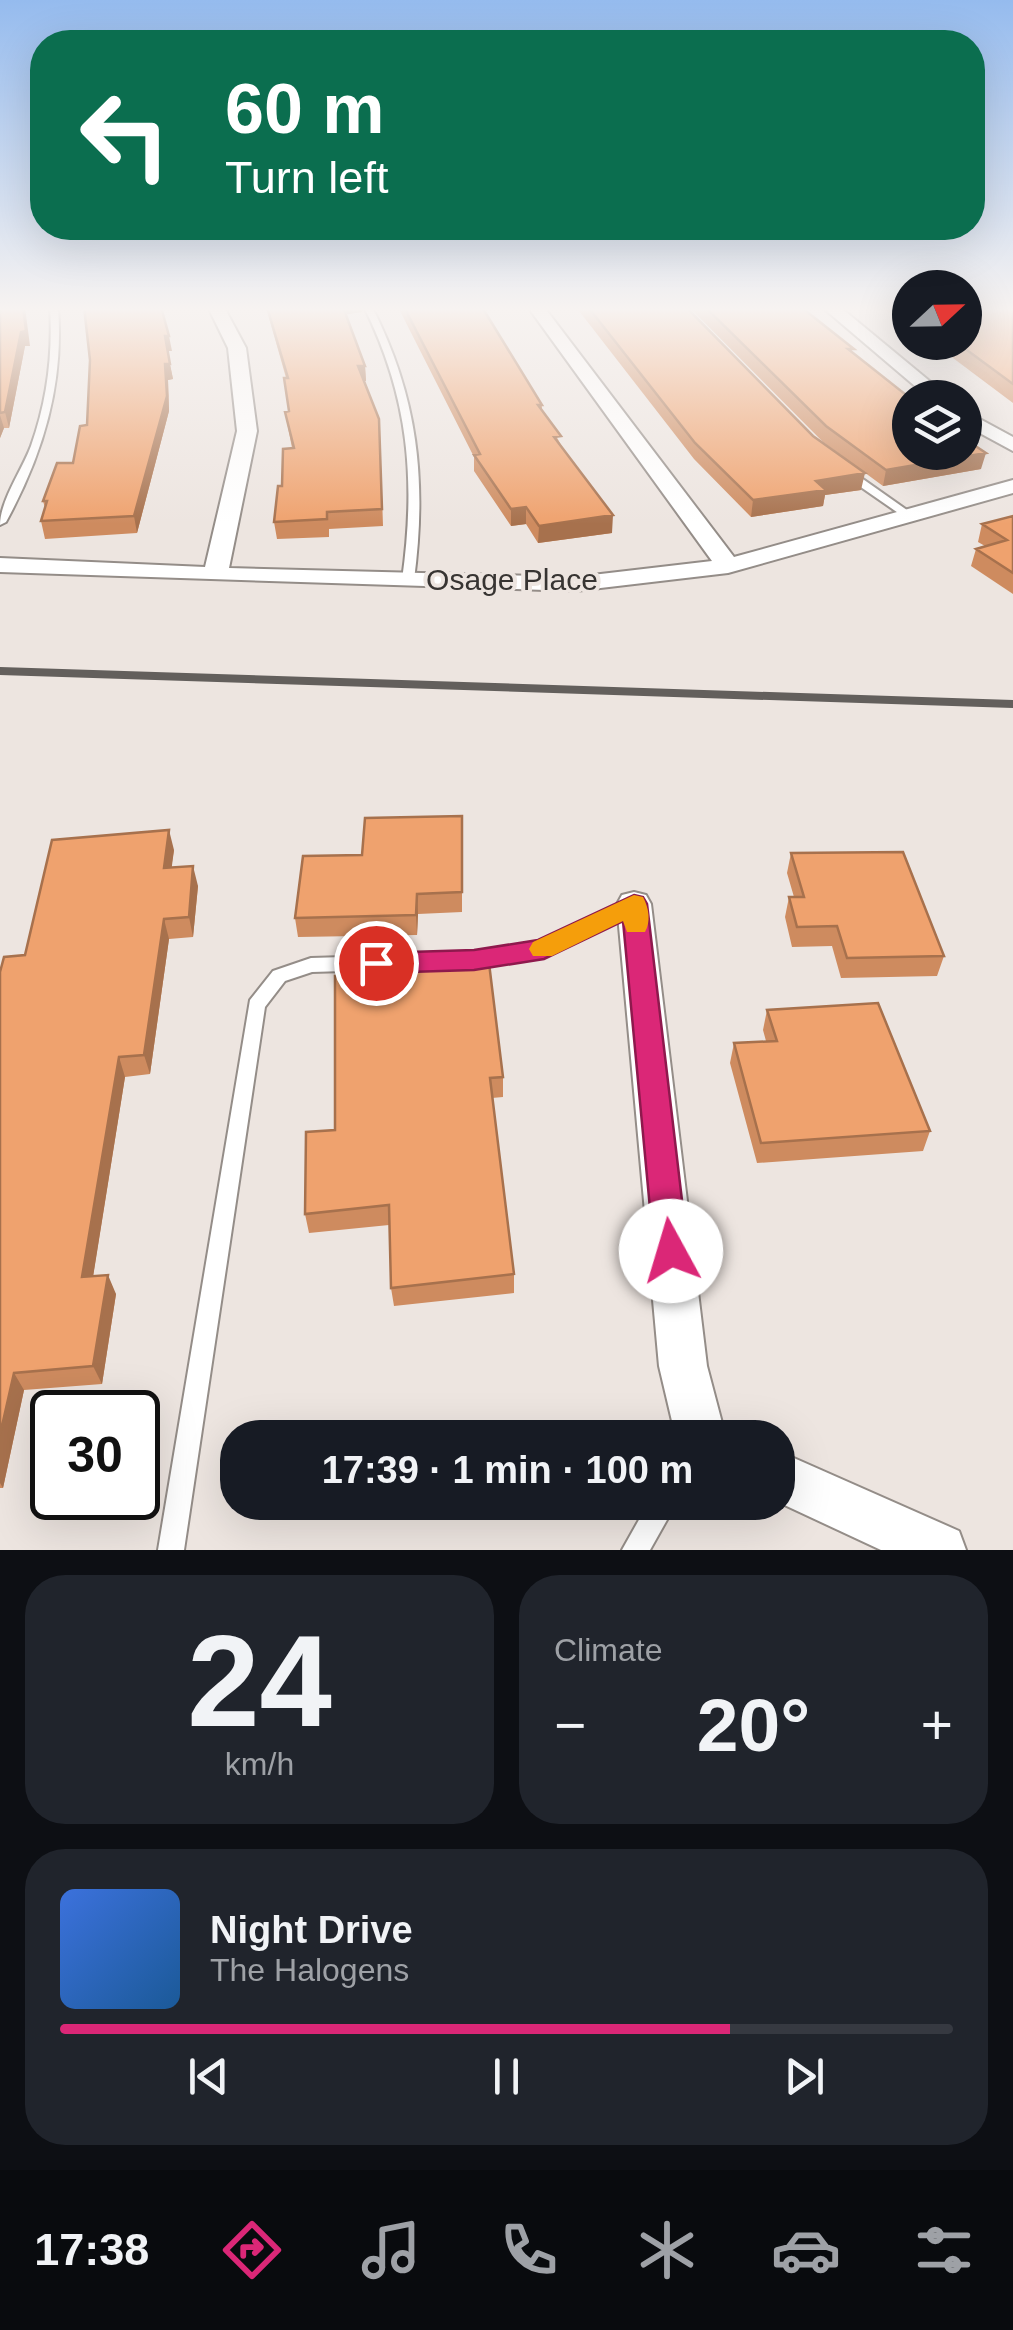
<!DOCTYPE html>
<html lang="en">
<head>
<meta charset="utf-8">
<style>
  :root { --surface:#171b24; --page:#20242c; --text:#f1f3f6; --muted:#9ea1a6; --line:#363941; --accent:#db2777 }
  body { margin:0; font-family:Arial,sans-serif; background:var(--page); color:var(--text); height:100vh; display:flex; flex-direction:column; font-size:38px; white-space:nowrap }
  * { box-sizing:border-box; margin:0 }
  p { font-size:32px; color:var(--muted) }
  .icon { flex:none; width:55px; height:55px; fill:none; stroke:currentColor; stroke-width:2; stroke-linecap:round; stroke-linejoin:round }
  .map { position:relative; height:1550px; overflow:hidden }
  .sheet { display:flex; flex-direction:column; gap:25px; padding:25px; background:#0d0f14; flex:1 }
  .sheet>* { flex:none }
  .top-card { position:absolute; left:30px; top:30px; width:955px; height:210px; border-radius:40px; box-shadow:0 10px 40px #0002; background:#0b6e4f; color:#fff; overflow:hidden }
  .needle { width:65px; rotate:68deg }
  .buttons { position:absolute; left:892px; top:270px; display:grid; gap:20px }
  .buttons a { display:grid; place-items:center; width:90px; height:90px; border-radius:50%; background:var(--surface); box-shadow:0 10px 40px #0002; font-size:50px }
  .speed { position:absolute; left:30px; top:1390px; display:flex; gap:20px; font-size:50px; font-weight:700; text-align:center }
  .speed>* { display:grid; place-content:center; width:130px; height:130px; border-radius:50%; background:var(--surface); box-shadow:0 10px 40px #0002; line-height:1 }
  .speed .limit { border:5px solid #111; border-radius:15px; background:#fff; color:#111 }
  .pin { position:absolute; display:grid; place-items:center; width:85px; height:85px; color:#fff; margin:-42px; border:5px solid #fff; border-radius:50%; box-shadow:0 2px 10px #0007 }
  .me { position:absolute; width:110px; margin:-55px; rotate:354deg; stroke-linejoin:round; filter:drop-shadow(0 0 8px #0008) }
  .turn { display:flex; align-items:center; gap:35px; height:210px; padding:0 30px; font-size:45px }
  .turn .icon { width:130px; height:130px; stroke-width:2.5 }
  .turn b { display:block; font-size:70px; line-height:85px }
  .big { font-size:75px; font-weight:700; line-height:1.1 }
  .sheet .card { flex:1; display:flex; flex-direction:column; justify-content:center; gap:15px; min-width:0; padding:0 35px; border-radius:40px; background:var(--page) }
  .sheet .dial { align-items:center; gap:0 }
  .dial b { font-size:130px; line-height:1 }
  .song { display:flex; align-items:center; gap:30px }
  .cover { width:120px; height:120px; border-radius:15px; background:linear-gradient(135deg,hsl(220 70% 55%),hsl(210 70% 35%)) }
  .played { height:10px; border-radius:5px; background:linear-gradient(90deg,var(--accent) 75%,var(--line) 75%) }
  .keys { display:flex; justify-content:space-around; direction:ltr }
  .heat { display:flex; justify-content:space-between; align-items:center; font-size:55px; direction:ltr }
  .sheet .tiles { flex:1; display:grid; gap:25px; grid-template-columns:1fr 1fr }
  .card:last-child { grid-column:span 2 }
  .trip { position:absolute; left:220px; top:1420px; width:575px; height:100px; border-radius:40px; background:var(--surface); box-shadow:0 10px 40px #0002; font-weight:700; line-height:100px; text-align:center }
  .tabs { display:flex; height:160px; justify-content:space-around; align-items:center; background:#090b0e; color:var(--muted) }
  .tabs .icon { width:70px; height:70px }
  .tabs .active { color:var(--accent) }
  .tabs b { font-size:45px; color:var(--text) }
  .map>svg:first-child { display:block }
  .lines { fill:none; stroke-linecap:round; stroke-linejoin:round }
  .service-casing { stroke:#948d88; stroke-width:4 }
  .minor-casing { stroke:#948d88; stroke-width:4 }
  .service { fill:#fff; fill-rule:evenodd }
  .minor { fill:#fff; fill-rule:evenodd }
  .rail { stroke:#635f5c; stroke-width:8 }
  .wall { fill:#ce8b5f }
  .shaded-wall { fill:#a7714d }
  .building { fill:#efa26e; stroke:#a7714d; stroke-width:2.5 }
  .route { fill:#db2777; stroke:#8e194d; stroke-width:2.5 }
  .slow { fill:#f59e0b }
  .labels { text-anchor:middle; stroke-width:8; stroke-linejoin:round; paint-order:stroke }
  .far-street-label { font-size:30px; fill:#373432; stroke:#ede5e0 }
</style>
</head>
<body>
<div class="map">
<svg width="1013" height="1550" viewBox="0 0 1013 1550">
  <rect width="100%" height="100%" fill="#ede5e0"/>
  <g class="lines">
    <!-- service casing -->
    <g class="service-casing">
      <path id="service" d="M 50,307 L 58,307 C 64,385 43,454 6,522 L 0,525 C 0,501 22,470 31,446 C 47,401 53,355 50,307 Z
        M 364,307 L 372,307 C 418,397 427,481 414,580 L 408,584 L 402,580 C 416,481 409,397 364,307 Z
        M 842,470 L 850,470 L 914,515 L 912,517 L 904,517 L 842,474 Z
        M 634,898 L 640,900 L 642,904 L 640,908 L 543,956 L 474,967 L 312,972 L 285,981 L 265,1007 L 184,1550 L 158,1550 L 250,1000 L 273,971 L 311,958 L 474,953 L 540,943 Z
        M 649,1502 L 677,1502 L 650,1550 L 622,1550 Z"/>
    </g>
    <!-- minor casing -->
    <g class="minor-casing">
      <path id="minor" d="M 208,307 L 224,307 L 246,348 L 257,431 L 229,568 L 575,577 L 712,561 L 528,307 L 544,307 L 734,557 L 1013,480 L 1013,493 L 728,573 L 575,591 L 0,572 L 0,558 L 205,567 L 237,431 L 228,348 Z
        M 822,307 L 840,307 L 950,398 L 929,398 Z
        M 965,411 L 1013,437 L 1013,451 L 965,425 Z
        M 634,892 L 646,895 L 651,904 L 707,1366 L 726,1438 L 676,1438 L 659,1366 L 617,904 L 622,895 Z
        M 778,1451 L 959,1531 L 966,1550 L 881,1550 L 778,1502 Z"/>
    </g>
    <!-- service -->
    <use href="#service" class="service"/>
    <!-- minor -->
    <use href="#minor" class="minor"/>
    <!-- rail -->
    <path class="rail" d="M 0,671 L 1013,704"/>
  </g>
  <!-- wall -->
  <path class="wall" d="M 0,307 L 30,346 L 25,346 L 9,428 L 4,428 L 0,438 Z
    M 84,307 L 172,351 L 167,351 L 173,379 L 168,380 L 169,411 L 137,533 L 45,539 L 41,521 L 45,508 L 43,501 L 73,463 L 87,425 L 90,360 Z
    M 266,307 L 363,307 L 362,312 L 346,314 L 365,366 L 366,381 L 364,381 L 380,435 L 383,526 L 329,529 L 329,537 L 277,539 L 274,522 L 292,448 L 285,412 L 289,411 L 286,378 Z
    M 375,307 L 482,307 L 542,405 L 542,410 L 561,445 L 612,533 L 538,543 L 526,524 L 511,526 L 474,471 L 474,457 L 398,307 L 378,310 Z
    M 576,307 L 686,307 L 861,490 L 825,495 L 823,506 L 751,517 L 694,459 Z
    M 689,307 L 801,307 L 981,469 L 883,486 L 823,442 Z
    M 880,307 L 910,307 L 910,324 Z
    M 1013,307 L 1013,403 L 937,346 L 938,342 L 965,342 Z
    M 1013,516 L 1013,594 L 971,566 L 976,549 L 985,546 L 978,542 L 982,524 Z
    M 462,816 L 462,912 L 418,914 L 417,935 L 298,937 L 295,918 L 362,855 Z
    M 174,850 L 171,868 L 198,886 L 193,937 L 169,939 L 150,1074 L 125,1077 L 93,1276 L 116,1294 L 102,1384 L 24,1390 L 3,1488 L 0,1488 L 0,972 Z
    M 791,853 L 944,956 L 937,976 L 841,978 L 832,946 L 792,947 L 785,917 L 789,897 L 794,897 L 787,873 Z
    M 335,976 L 503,1077 L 503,1097 L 492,1098 L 514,1274 L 514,1293 L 394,1306 L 391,1288 L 389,1225 L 309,1233 L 305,1214 L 335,1130 Z
    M 767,1010 L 930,1131 L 923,1151 L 757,1163 L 730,1063 L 734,1043 L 766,1041 L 763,1030 Z"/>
  <!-- shaded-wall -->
  <path class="shaded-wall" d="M 23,307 L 25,307 L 30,346 L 25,346 L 9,428 L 5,412 Z
    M 341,307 L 363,307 L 362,312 L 342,315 Z
    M 377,307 L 398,307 L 378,310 Z
    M 165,336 L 169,336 L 172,351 L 167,351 Z
    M 165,364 L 170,364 L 173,379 L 168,380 L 169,411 L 137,533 L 134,516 Z
    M 358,366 L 365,366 L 366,381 L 359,381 Z
    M 0,415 L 4,428 L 0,438 Z
    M 986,453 L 981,469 L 883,486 L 886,470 Z
    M 865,473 L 861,490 L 825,495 L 823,506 L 751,517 L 753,500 L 816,481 Z
    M 526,507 L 526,524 L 511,526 L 511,509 Z
    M 613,515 L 612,533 L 538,543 L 539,526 Z
    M 169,830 L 174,850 L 169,888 L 164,868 Z
    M 193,866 L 198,886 L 193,937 L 189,917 Z
    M 417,894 L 418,914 L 417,935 L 416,915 Z
    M 164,919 L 169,939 L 150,1074 L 144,1055 Z
    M 119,1057 L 125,1077 L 90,1296 L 82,1277 Z
    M 108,1275 L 116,1294 L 102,1384 L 93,1366 Z
    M 14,1373 L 24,1390 L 3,1488 L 0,1483 L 0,1435 Z"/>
  <!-- building -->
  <path class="building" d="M 0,307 L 23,307 L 26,331 L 21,332 L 5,412 L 0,413 Z
    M 84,307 L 161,307 L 169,336 L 165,336 L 170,364 L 165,364 L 167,396 L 134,516 L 41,521 L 47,501 L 43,501 L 57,463 L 73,463 L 80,426 L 87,425 L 90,360 Z
    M 267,307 L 343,307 L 365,366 L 358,366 L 379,419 L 382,509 L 327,512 L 327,519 L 274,522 L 278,486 L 282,486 L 283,449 L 294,448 L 285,412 L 289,411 L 284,378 L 288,378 Z
    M 404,307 L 482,307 L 542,405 L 538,405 L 561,436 L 554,437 L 613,515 L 539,526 L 526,507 L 511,509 L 474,455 L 480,454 Z
    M 588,307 L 686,307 L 813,436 L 865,473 L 816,481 L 826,490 L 753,500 L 695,443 Z
    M 705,307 L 801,307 L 854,349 L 848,349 L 910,398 L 910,452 L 965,452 L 965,439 L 986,453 L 886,470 L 826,426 Z
    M 965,307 L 1013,307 L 1013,384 L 956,342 L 965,342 Z
    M 1013,516 L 1013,573 L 976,549 L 1007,540 L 982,524 Z
    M 462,816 L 462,892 L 417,894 L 416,915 L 295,918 L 303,856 L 362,855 L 365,818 Z
    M 169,830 L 164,868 L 193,866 L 189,917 L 164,919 L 144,1055 L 119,1057 L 82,1277 L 108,1275 L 93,1366 L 14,1373 L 0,1435 L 0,972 L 4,957 L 25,955 L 52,840 Z
    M 903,852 L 944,956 L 847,958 L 837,926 L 797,927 L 789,897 L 804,897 L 791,853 Z
    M 489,963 L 503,1077 L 490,1078 L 514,1274 L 391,1288 L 389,1205 L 305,1214 L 306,1132 L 335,1130 L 335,976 Z
    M 878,1003 L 930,1131 L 761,1143 L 734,1043 L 777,1041 L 767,1010 Z"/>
  <!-- sky -->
  <linearGradient id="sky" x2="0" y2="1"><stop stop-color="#95bbee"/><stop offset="0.59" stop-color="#f7f3f1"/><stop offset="1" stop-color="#f7f3f1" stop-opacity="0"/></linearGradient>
  <rect width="1013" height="524" fill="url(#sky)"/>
  <!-- route -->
  <path class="route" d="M 634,895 L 643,897 L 647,904 L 688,1251 L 683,1262 L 671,1266 L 659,1262 L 654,1251 L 623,921 L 544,959 L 474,970 L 376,973 L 366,970 L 363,963 L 366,956 L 376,953 L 474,950 L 538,940 Z"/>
  <!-- slow -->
  <path class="slow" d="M 634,895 L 643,897 C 649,908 651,922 645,932 L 627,932 L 623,921 L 552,956 L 533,956 L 529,949 L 533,942 Z"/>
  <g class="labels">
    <!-- far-street labels -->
    <g class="far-street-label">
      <text x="512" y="590">Osage Place</text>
    </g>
  </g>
</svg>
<div class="buttons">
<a><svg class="needle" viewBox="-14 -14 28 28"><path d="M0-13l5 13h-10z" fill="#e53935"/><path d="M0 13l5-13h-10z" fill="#9ea1a6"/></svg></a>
<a><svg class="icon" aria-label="layers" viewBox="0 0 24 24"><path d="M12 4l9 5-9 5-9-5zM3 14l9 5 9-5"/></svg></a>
</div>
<div class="speed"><div class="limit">30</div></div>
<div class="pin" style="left:376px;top:963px;background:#d93025"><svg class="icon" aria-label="arrive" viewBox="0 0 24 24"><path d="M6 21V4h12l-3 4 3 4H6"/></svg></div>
<svg class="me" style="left:671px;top:1251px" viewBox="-20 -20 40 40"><circle r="19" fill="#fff"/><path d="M0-13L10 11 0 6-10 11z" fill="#db2777"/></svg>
<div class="trip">17:39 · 1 min · 100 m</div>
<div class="top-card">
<div class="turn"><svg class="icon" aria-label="left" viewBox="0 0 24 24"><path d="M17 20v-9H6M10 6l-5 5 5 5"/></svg><div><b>60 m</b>Turn left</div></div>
</div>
</div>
<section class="sheet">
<div class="tiles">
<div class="card dial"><b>24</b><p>km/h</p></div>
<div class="card"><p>Climate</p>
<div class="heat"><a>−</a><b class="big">20°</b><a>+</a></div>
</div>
<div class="card">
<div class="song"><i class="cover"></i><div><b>Night Drive</b><p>The Halogens</p></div></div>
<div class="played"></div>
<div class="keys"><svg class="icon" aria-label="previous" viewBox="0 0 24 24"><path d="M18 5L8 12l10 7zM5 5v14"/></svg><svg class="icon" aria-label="pause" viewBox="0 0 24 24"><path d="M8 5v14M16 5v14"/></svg><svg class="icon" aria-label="next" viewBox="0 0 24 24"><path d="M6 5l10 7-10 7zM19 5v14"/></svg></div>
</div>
</div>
</section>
<nav class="tabs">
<b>17:38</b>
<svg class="icon active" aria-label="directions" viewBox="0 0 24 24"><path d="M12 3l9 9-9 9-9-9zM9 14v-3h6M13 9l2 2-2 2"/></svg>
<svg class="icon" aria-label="music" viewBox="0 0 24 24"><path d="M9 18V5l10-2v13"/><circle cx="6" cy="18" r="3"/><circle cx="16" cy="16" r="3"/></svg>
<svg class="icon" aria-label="phone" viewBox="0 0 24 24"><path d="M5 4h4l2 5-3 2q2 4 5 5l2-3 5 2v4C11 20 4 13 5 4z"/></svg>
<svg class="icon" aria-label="climate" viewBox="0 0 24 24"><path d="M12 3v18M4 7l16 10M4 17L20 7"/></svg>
<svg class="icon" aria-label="car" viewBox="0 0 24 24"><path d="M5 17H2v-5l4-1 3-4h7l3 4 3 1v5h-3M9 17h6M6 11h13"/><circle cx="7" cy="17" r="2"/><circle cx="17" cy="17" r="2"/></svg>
<svg class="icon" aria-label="filters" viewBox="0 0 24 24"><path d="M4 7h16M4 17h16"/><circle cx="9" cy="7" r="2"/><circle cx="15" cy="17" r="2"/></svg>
</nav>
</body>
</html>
